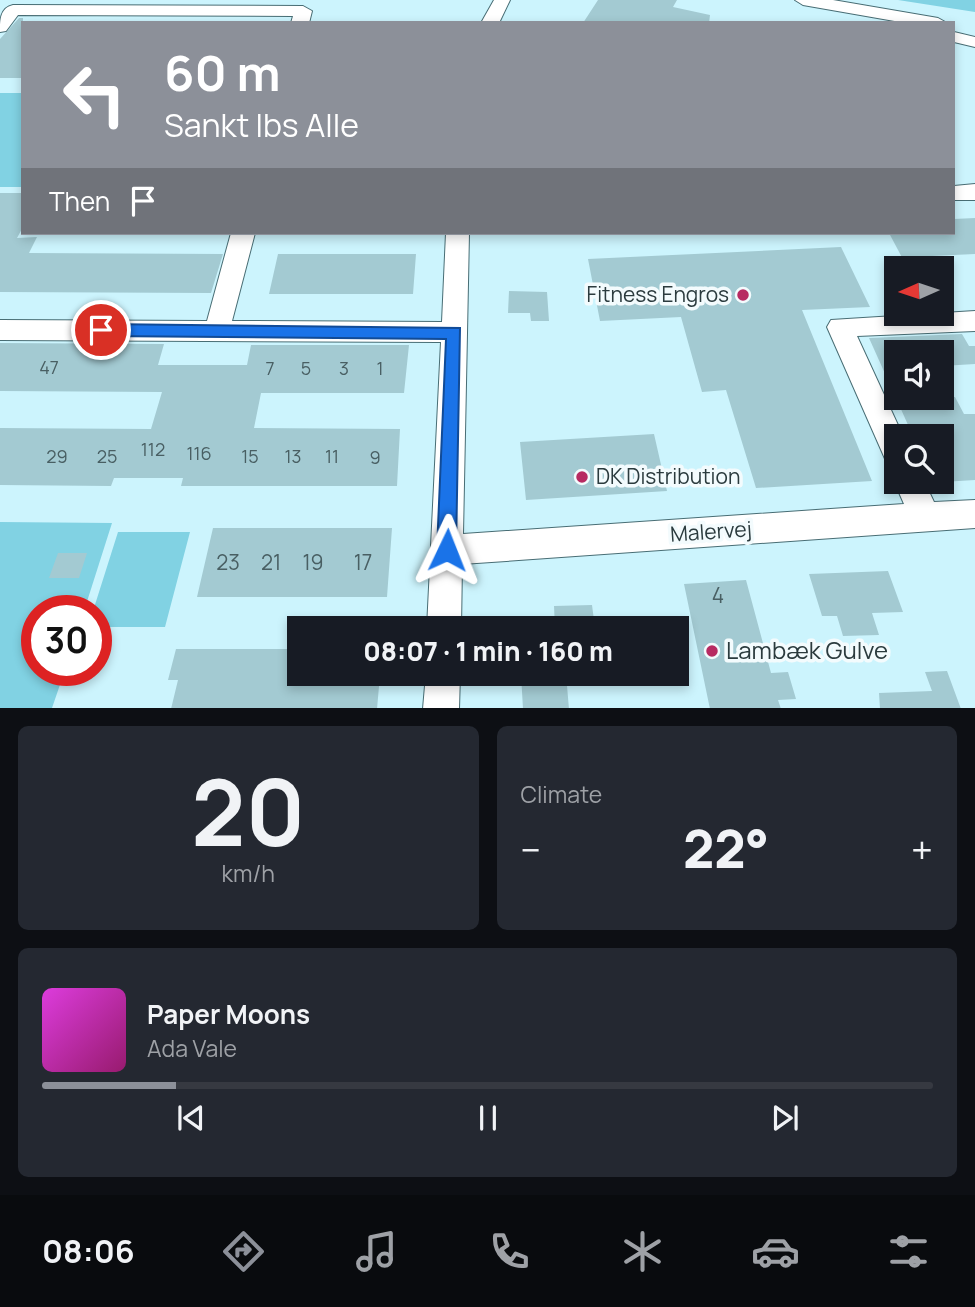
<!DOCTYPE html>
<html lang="en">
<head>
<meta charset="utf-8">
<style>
  :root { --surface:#171b24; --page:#242831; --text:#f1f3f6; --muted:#9ea1a6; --line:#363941; --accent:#8c9099 }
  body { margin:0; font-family:Manrope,sans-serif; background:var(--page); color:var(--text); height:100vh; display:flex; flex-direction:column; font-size:26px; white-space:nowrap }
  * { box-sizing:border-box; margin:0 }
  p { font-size:23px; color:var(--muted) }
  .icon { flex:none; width:38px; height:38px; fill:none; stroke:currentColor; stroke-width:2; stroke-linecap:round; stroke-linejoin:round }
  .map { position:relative; height:708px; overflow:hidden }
  .drawer { display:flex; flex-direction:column; gap:18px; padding:18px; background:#0d0f14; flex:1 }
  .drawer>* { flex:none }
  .hud { position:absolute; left:21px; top:21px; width:934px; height:214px; border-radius:0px; box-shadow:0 4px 10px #0003; background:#8c9099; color:#fff; overflow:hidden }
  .needle { width:46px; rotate:267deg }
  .controls { position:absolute; left:884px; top:256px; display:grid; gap:14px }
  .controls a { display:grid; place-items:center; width:70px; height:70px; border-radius:0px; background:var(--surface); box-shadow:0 4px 10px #0003; font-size:35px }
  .speed { position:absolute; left:21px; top:595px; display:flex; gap:14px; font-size:35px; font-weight:700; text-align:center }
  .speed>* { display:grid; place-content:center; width:91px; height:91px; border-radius:50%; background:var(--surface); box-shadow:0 4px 10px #0003; line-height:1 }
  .speed .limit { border:10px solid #d22; background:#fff; color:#111 }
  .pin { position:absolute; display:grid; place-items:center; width:60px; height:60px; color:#fff; margin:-30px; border:4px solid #fff; border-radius:50%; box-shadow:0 2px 7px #0007 }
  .me { position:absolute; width:77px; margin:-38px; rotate:2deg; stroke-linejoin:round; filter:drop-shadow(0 0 5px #0008) }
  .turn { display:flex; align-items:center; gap:24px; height:147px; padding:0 28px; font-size:32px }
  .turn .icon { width:91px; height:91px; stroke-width:2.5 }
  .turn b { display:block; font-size:49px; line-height:60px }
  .then { display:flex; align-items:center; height:66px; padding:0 28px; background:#0003; gap:14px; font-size:26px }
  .big { font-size:52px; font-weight:800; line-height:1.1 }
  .drawer .card { flex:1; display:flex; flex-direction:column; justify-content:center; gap:10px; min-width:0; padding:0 24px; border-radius:10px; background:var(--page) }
  .drawer .dial { align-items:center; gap:0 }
  .dial b { font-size:91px; line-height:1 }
  .song { display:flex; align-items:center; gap:21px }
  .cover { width:84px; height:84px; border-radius:10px; background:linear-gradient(135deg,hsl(300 70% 55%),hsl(320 70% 35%)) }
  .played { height:7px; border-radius:4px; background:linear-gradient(90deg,var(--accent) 15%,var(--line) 15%) }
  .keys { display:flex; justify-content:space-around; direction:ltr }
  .heat { display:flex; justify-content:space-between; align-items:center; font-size:38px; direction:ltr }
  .drawer .tiles { flex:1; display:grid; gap:18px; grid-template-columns:1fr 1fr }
  .card:last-child { grid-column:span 2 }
  .trip { position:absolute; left:287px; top:616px; width:402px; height:70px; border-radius:0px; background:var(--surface); box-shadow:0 4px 10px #0003; font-weight:800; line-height:70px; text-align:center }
  .tabs { display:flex; height:112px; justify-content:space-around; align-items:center; background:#090b0e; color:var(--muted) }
  .tabs .icon { width:49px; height:49px }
  .tabs .on { color:var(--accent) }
  .tabs b { font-size:32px; color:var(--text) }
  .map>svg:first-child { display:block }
  .green { fill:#81d2e3 }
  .building { fill:#a3cad2 }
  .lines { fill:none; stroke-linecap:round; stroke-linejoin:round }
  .minor-casing { stroke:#486d74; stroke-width:2 }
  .minor { fill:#fff; fill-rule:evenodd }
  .route { fill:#1a73e8; stroke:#114b97; stroke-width:2 }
  .poi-dot { fill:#b72b62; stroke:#f3fbfd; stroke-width:2.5 }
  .labels { text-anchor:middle; stroke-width:7; stroke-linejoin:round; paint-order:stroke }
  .number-label { font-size:18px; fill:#495f63 }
  .poi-label { font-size:21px; fill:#2b3b3e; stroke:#f3fbfd; text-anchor:end }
  .street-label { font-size:21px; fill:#2b3b3e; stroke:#f3fbfd }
  .near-number-label { font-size:21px; fill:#495f63 }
  .near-poi-label { font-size:24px; fill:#2b3b3e; stroke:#f3fbfd; text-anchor:start }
</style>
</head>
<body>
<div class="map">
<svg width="975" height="709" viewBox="0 0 975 709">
  <rect width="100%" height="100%" fill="#ccf4fd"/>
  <!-- green -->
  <path class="green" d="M 898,0 L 975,0 L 975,12 Z
    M 0,93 L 23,93 L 23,187 L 0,187 Z
    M 0,522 L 112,523 L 84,611 L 37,611 L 37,670 L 65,670 L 52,708 L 0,709 Z
    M 118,532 L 190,532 L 165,627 L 96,627 L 96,611 L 93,611 Z"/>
  <!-- building -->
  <path class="building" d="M 598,0 L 677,0 L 673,7 L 710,15 L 709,23 L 583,23 Z
    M 19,18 L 23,18 L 23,78 L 0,78 L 0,39 Z
    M 0,193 L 23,193 L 23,227 L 17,238 L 37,237 L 29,253 L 223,254 L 211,293 L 0,292 Z
    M 975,218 L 975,254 L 932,256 L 936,264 L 906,265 L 889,233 L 954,233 L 954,219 Z
    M 841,247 L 870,307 L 802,310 L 872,481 L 756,488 L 726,390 L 702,392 L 681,317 L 600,321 L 588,259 Z
    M 278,254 L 416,254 L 413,294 L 269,294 Z
    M 509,291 L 547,292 L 549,321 L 531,321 L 530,313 L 508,313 Z
    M 962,334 L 969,346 L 975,346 L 975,364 L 942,366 L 942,352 L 896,352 L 896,397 L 955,397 L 964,414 L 975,414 L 975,480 L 942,482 L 942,436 L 913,436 L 869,338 Z
    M 0,343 L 164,344 L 158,365 L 247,365 L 251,345 L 409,345 L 404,393 L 261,393 L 254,428 L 400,429 L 397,486 L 181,486 L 183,478 L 114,478 L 111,486 L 0,485 L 0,428 L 151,429 L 162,392 L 0,391 Z
    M 654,434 L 667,491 L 526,500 L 520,442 Z
    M 213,528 L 392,528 L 387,597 L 197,597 Z
    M 58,553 L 87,553 L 79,578 L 49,578 Z
    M 888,571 L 903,612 L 872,613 L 879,635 L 843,636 L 837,616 L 822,616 L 809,574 Z
    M 746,580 L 771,673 L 788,672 L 796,699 L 778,700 L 781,709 L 710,709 L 684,584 Z
    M 592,605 L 595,628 L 555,628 L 554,606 Z
    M 176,649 L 299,649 L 299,675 L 380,675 L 377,709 L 171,709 L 178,680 L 168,680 Z
    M 947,671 L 961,709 L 880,709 L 879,693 L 932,691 L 925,672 Z
    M 521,674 L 566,674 L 569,709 L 523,709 Z"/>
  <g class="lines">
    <!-- minor casing -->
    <g class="minor-casing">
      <path id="minor" d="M 494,0 L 510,0 L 499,23 L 481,23 Z
        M 795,0 L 833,0 L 938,18 L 947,23 L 906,23 L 803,5 Z
        M 13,5 L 303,6 L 312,11 L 309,23 L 291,23 L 293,16 L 18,15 L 6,31 L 0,32 C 0,20 0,8 13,5 Z
        M 954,32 L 975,37 L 975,47 L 954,42 Z
        M 975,184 L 975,200 L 954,200 L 954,186 Z
        M 231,233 L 255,233 L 232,321 L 442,322 L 446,233 L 469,233 L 463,534 L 904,504 L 894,481 L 896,477 L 896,481 L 924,481 L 934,502 L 975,500 L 975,528 L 462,564 L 461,628 L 427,628 L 441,342 L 0,340 L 0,320 L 207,321 Z
        M 975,311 L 975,331 L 857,336 L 903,436 L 896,436 L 896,465 L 886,461 L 827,327 L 831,320 Z
        M 426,674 L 460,674 L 459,709 L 423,709 Z"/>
    </g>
    <!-- minor -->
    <use href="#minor" class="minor"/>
  </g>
  <!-- route -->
  <path class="route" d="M 101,324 L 460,328 L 456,550 L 454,556 L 447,559 L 440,556 L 437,550 L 446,339 L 101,336 L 93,330 Z"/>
  <!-- markers -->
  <g class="poi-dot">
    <circle cx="743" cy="295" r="7"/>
    <circle cx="582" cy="477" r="7"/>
    <circle cx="712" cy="651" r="7"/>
  </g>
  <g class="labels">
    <!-- number labels -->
    <g class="number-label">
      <text x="49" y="374">47</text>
      <text x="270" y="375">7</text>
      <text x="306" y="375">5</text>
      <text x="344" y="375">3</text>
      <text x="380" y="375">1</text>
      <text x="153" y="456">112</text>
      <text x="199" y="460">116</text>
      <text x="57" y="463">29</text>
      <text x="107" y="463">25</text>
      <text x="250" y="463">15</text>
      <text x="293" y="463">13</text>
      <text x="332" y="463">11</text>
      <text x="375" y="464">9</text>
    </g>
    <!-- poi labels -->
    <g class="poi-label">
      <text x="729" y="302">Fitness Engros</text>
      <text x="596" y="484" text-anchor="start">DK Distribution</text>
    </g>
    <!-- street labels -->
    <g class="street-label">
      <text transform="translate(711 532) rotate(-4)" y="7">Malervej</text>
    </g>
    <!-- near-number labels -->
    <g class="near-number-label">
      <text x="228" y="570">23</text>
      <text x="271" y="570">21</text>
      <text x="313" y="570">19</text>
      <text x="363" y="570">17</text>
      <text x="718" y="603">4</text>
    </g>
    <!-- near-poi labels -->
    <g class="near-poi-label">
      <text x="726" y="659">Lambæk Gulve</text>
    </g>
  </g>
</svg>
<div class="controls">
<a><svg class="needle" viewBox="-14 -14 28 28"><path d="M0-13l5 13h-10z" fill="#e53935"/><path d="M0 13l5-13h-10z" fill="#9ea1a6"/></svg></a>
<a><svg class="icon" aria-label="sound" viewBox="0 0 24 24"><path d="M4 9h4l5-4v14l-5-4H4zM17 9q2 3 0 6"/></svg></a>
<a><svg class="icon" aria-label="search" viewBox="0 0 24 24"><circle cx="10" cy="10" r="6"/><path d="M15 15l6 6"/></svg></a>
</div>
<div class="speed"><div class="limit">30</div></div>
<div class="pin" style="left:101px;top:330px;background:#d93025"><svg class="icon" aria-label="arrive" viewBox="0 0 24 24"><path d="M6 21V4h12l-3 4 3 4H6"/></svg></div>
<svg class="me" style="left:447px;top:550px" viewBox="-20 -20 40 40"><path d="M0-17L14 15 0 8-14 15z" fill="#1a73e8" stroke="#fff" stroke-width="4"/></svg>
<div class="trip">08:07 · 1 min · 160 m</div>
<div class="hud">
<div class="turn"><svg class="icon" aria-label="left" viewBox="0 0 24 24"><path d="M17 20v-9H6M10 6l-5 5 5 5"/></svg><div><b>60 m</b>Sankt Ibs Alle</div></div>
<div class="then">Then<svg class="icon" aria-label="arrive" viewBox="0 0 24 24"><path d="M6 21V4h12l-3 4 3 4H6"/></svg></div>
</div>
</div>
<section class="drawer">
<div class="tiles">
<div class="card dial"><b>20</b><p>km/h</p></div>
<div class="card"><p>Climate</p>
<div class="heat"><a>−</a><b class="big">22°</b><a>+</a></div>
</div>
<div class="card">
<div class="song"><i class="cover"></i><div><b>Paper Moons</b><p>Ada Vale</p></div></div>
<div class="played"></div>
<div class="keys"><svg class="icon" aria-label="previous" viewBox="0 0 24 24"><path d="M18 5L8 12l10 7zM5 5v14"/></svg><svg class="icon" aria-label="pause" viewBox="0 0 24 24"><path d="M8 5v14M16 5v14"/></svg><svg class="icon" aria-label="next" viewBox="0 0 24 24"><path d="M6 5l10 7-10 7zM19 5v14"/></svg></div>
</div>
</div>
</section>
<nav class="tabs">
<b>08:06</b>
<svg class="icon on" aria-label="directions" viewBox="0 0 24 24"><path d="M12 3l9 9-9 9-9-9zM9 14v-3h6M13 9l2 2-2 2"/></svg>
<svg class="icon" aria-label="music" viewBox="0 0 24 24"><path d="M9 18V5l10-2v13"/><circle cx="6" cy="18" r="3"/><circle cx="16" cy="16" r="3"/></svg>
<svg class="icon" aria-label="phone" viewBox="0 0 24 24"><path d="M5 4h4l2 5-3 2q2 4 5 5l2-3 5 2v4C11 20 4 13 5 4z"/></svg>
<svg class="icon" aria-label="climate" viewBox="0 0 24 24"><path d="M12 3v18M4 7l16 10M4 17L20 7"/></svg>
<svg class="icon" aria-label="car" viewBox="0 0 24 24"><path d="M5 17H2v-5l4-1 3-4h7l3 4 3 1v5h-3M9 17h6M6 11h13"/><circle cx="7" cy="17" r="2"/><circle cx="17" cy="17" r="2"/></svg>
<svg class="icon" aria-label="filters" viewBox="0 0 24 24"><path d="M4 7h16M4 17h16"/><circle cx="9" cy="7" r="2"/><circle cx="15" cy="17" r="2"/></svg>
</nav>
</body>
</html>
